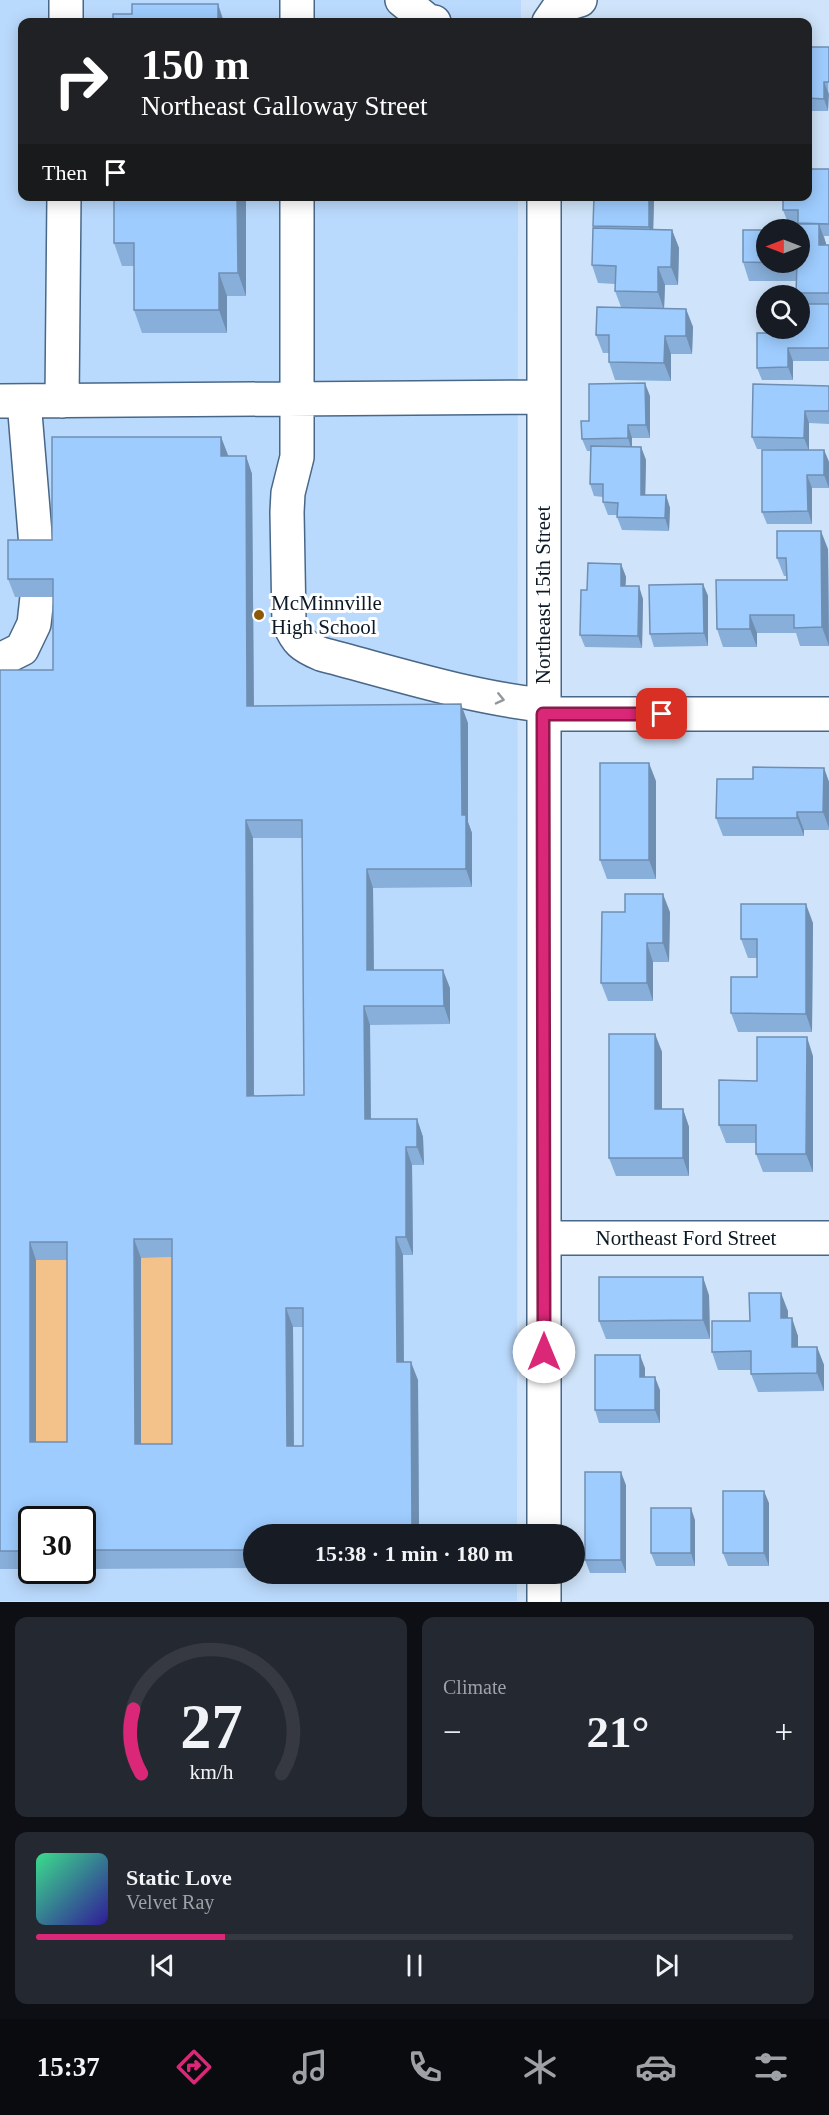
<!DOCTYPE html>
<html lang="en">
<head>
<meta charset="utf-8">
<style>
  :root { --surface:#171b24; --page:#242831; --text:#f1f3f6; --muted:#9ea1a6; --line:#363941; --accent:#db2777 }
  body { margin:0; font-family:"Times New Roman",serif; background:var(--page); color:var(--text); height:100vh; display:flex; flex-direction:column; font-size:22px; white-space:nowrap }
  * { box-sizing:border-box; margin:0 }
  p { font-size:20px; color:var(--muted) }
  .icon { flex:none; width:33px; height:33px; fill:none; stroke:currentColor; stroke-width:2; stroke-linecap:round; stroke-linejoin:round }
  .map { position:relative; height:1602px; overflow:hidden }
  .details { display:flex; flex-direction:column; gap:15px; padding:15px; background:#0d0f14; flex:1 }
  .details>* { flex:none }
  .guide { position:absolute; left:18px; top:18px; width:794px; height:183px; border-radius:12px; box-shadow:0 3px 15px #0003; background:#202124; color:#fff; overflow:hidden }
  .needle { width:39px; rotate:270deg }
  .tools { position:absolute; left:756px; top:219px; display:grid; gap:12px }
  .tools a { display:grid; place-items:center; width:54px; height:54px; border-radius:50%; background:var(--surface); box-shadow:0 3px 15px #0003; font-size:30px }
  .speed { position:absolute; left:18px; top:1506px; display:flex; gap:12px; font-size:30px; font-weight:700; text-align:center }
  .speed>* { display:grid; place-content:center; width:78px; height:78px; border-radius:50%; background:var(--surface); box-shadow:0 3px 15px #0003; line-height:1 }
  .speed .limit { border:3px solid #111; border-radius:9px; background:#fff; color:#111 }
  .pin { position:absolute; display:grid; place-items:center; width:51px; height:51px; color:#fff; margin:-26px; border-radius:12px; box-shadow:0 3px 9px #0006 }
  .me { position:absolute; width:66px; margin:-33px; rotate:0deg; stroke-linejoin:round; filter:drop-shadow(0 0 4px #0008) }
  .turn { display:flex; align-items:center; gap:21px; height:126px; padding:0 24px; font-size:27px }
  .turn .icon { width:78px; height:78px; stroke-width:2.5 }
  .turn b { display:block; font-size:42px; line-height:51px }
  .then { display:flex; align-items:center; height:57px; padding:0 24px; background:#0003; gap:12px; font-size:22px }
  .big { font-size:45px; font-weight:700; line-height:1.1 }
  .details .tile { flex:1; display:flex; flex-direction:column; justify-content:center; gap:9px; min-width:0; padding:0 21px; border-radius:12px; background:var(--page) }
  .details .dial { align-items:center; gap:0 }
  .dial svg { height:156px; overflow:visible; fill:none; stroke:var(--line); stroke-width:7; stroke-linecap:round; text-anchor:middle }
  .dial text { fill:var(--text); stroke:none }
  .song { display:flex; align-items:center; gap:18px }
  .cover { width:72px; height:72px; border-radius:9px; background:linear-gradient(135deg,hsl(150 70% 55%),hsl(250 70% 35%)) }
  .played { height:6px; border-radius:3px; background:linear-gradient(90deg,var(--accent) 25%,var(--line) 25%) }
  .keys { display:flex; justify-content:space-around; direction:ltr }
  .heat { display:flex; justify-content:space-between; align-items:center; font-size:33px; direction:ltr }
  .details .tiles { flex:1; display:grid; gap:15px; grid-template-columns:1fr 1fr }
  .tile:last-child { grid-column:span 2 }
  .trip { position:absolute; left:243px; top:1524px; width:342px; height:60px; border-radius:30px; background:var(--surface); box-shadow:0 3px 15px #0003; font-weight:700; line-height:60px; text-align:center }
  .dock { display:flex; height:96px; justify-content:space-around; align-items:center; background:#090b0e; color:var(--muted) }
  .dock .icon { width:42px; height:42px }
  .dock .active { color:var(--accent) }
  .dock b { font-size:27px; color:var(--text) }
  .map>svg:first-child { display:block }
  .built { fill:#badafd; fill-rule:evenodd }
  .green { fill:#f2c28a }
  .lines { fill:none; stroke-linecap:round; stroke-linejoin:round }
  .minor-casing { stroke:#496788; stroke-width:36 }
  .minor { stroke:#fff; stroke-width:33 }
  .wall { fill:#88afda; fill-rule:evenodd }
  .shaded-wall { fill:#6f8fb2 }
  .building { fill:#9eccfe; stroke:#6f8fb2; stroke-width:1.5; fill-rule:evenodd }
  .oneway { stroke:#92989d }
  .route-casing { stroke:#8e194d; stroke-width:15 }
  .route { stroke:#db2777; stroke-width:10 }
  .poi-dot { fill:#8c5a06; stroke:#fff; stroke-width:2 }
  .labels { text-anchor:middle; stroke-width:6; stroke-linejoin:round; paint-order:stroke }
  .street-label { font-size:21px; fill:#0c1926; stroke:#fff }
  .poi-label { font-size:21px; fill:#0c1926; stroke:#fff; text-anchor:start }
</style>
</head>
<body>
<div class="map">
<svg width="829" height="1602" viewBox="0 0 829 1602">
  <rect width="100%" height="100%" fill="#cfe4fa"/>
  <!-- built -->
  <path class="built" d="M 0,0 L 521,0 L 521,22 L 22,22 L 22,196 L 518,197 L 517,1534 L 254,1534 L 254,1574 L 517,1574 L 517,1601 L 0,1601 ZM 32,1520 L 82,1520 L 82,1570 L 32,1570 Z"/>
  <!-- green -->
  <path class="green" d="M 179,1257 L 179,1462 L 141,1462 L 141,1258 Z
    M 36,1260 L 74,1260 L 74,1460 L 36,1460 Z"/>
  <g class="lines">
    <!-- minor casing -->
    <g class="minor-casing">
      <path id="minor" d="M 297,0 L 297,22
        M 402,0 L 428,21 L 434,22
        M 66,22 L 66,0
        M 549,22 L 560,6 L 580,0
        M 297,196 L 297,457 L 288,493 L 287,512 L 289,623 C 297,642 302,646 321,654 C 394,673 468,697 543,705
        M 544,196 L 544,1534
        M 0,401 L 543,397
        M 24,401 L 37,558
        M 62,401 L 64,196
        M 0,660 L 22,649 L 34,624 L 37,597
        M 543,714 L 829,714
        M 544,1238 L 829,1238
        M 544,1574 L 544,1602"/>
    </g>
    <!-- minor -->
    <use href="#minor" class="minor"/>
  </g>
  <!-- wall -->
  <path class="wall" d="M 807,47 L 829,47 L 828,111 L 807,111 Z
    M 829,169 L 829,236 L 824,236 L 826,245 L 829,245 L 829,361 L 793,361 L 793,380 L 762,380 L 757,368 L 771,333 L 800,328 L 800,296 L 797,296 L 796,293 L 796,281 L 749,281 L 743,262 L 766,262 L 799,224 L 798,223 L 788,223 L 783,210 L 807,196 Z
    M 114,196 L 246,196 L 246,296 L 227,296 L 227,333 L 142,333 L 134,310 L 134,266 L 122,266 L 114,243 Z
    M 649,196 L 653,196 L 654,199 L 653,229 L 672,230 L 679,248 L 678,285 L 665,285 L 664,308 L 686,309 L 693,327 L 692,354 L 671,354 L 671,381 L 615,380 L 609,362 L 609,353 L 603,353 L 596,335 L 621,307 L 615,291 L 615,284 L 598,283 L 592,265 L 593,226 Z
    M 829,386 L 829,424 L 809,423 L 809,450 L 824,450 L 829,462 L 829,488 L 812,488 L 812,524 L 767,524 L 762,512 L 789,450 L 757,449 L 752,437 Z
    M 650,396 L 650,438 L 632,438 L 632,447 L 641,447 L 646,460 L 645,495 L 666,495 L 670,508 L 669,531 L 622,530 L 617,517 L 617,515 L 608,515 L 603,502 L 603,497 L 594,496 L 590,484 L 590,451 L 587,451 L 582,439 L 589,421 Z
    M 221,437 L 228,456 L 246,456 L 252,474 L 254,706 L 468,723 L 468,822 L 472,833 L 472,887 L 373,888 L 374,970 L 450,988 L 450,1024 L 370,1025 L 371,1119 L 417,1119 L 423,1137 L 424,1165 L 412,1165 L 413,1255 L 403,1255 L 404,1362 L 418,1380 L 419,1534 L 254,1534 L 254,1568 L 82,1569 L 82,1520 L 32,1520 L 32,1569 L 0,1569 L 0,670 L 53,670 L 53,597 L 15,597 L 8,579 L 52,540 ZM 253,838 L 302,838 L 304,1095 L 254,1096 ZM 172,1257 L 172,1444 L 141,1444 L 141,1258 ZM 36,1260 L 67,1260 L 67,1442 L 36,1442 ZM 293,1327 L 303,1327 L 303,1446 L 294,1446 Z
    M 828,549 L 829,646 L 800,646 L 796,633 L 757,633 L 757,647 L 723,647 L 717,629 L 787,580 L 787,576 L 784,576 L 777,558 Z
    M 621,564 L 626,577 L 625,586 L 643,599 L 642,648 L 585,647 L 580,635 L 587,590 Z
    M 703,584 L 708,596 L 708,646 L 654,647 L 650,634 Z
    M 824,768 L 829,782 L 829,830 L 804,830 L 804,836 L 723,836 L 716,818 L 753,779 Z
    M 656,781 L 656,879 L 607,879 L 600,860 Z
    M 670,912 L 669,962 L 653,962 L 653,1001 L 608,1001 L 601,983 Z
    M 813,923 L 812,1032 L 738,1032 L 731,1013 L 757,977 L 757,958 L 748,958 L 741,939 Z
    M 655,1034 L 662,1052 L 662,1109 L 683,1109 L 689,1127 L 689,1176 L 616,1176 L 609,1158 Z
    M 813,1056 L 813,1172 L 763,1172 L 756,1154 L 756,1143 L 726,1143 L 719,1125 L 757,1081 Z
    M 709,1295 L 710,1339 L 606,1339 L 599,1321 Z
    M 788,1311 L 788,1318 L 798,1336 L 798,1347 L 817,1347 L 824,1365 L 824,1391 L 758,1392 L 751,1374 L 751,1370 L 718,1370 L 712,1352 L 750,1321 Z
    M 645,1368 L 645,1377 L 660,1390 L 660,1423 L 599,1423 L 595,1410 Z
    M 626,1485 L 626,1573 L 590,1573 L 585,1560 Z
    M 769,1503 L 769,1566 L 728,1566 L 723,1553 Z
    M 695,1520 L 695,1566 L 656,1566 L 651,1553 Z"/>
  <!-- shaded-wall -->
  <path class="shaded-wall" d="M 218,4 L 224,22 L 218,22 Z
    M 824,82 L 829,94 L 828,111 L 824,99 Z
    M 237,196 L 246,196 L 246,296 L 238,273 Z
    M 649,196 L 653,196 L 654,199 L 653,240 L 649,227 Z
    M 819,224 L 826,243 L 826,264 L 819,245 Z
    M 672,230 L 679,248 L 678,285 L 671,267 Z
    M 658,267 L 665,285 L 664,310 L 658,292 Z
    M 219,273 L 227,296 L 227,333 L 219,310 Z
    M 686,309 L 693,327 L 692,354 L 686,336 Z
    M 665,336 L 671,354 L 671,381 L 664,363 Z
    M 788,348 L 793,361 L 793,380 L 788,367 Z
    M 645,383 L 650,396 L 650,438 L 646,425 Z
    M 805,411 L 809,423 L 809,451 L 804,438 Z
    M 628,425 L 632,438 L 632,451 L 628,438 Z
    M 221,437 L 228,455 L 228,474 L 221,456 Z
    M 641,447 L 646,460 L 645,507 L 641,495 Z
    M 824,450 L 829,462 L 829,488 L 824,475 Z
    M 246,456 L 252,474 L 254,724 L 247,706 Z
    M 807,475 L 812,488 L 812,524 L 808,511 Z
    M 666,495 L 670,508 L 669,531 L 665,518 Z
    M 821,531 L 828,549 L 829,646 L 822,627 Z
    M 621,564 L 626,577 L 625,598 L 621,586 Z
    M 703,584 L 708,596 L 708,646 L 704,633 Z
    M 639,586 L 643,599 L 642,648 L 638,636 Z
    M 750,615 L 757,633 L 757,647 L 750,629 Z
    M 461,704 L 468,723 L 468,822 L 472,833 L 472,887 L 466,869 L 462,815 Z
    M 649,763 L 656,781 L 656,879 L 649,860 Z
    M 824,768 L 829,782 L 829,828 L 823,812 Z
    M 797,812 L 804,830 L 804,836 L 797,818 Z
    M 246,820 L 253,838 L 254,1114 L 247,1096 Z
    M 367,869 L 373,888 L 374,989 L 367,970 Z
    M 663,894 L 670,912 L 669,962 L 663,943 Z
    M 806,904 L 813,923 L 812,1032 L 806,1014 Z
    M 647,943 L 653,962 L 653,1001 L 647,983 Z
    M 443,970 L 450,988 L 450,1024 L 444,1006 Z
    M 364,1006 L 370,1025 L 371,1138 L 365,1119 Z
    M 655,1034 L 662,1052 L 662,1127 L 655,1109 Z
    M 807,1037 L 813,1056 L 813,1172 L 806,1154 Z
    M 683,1109 L 689,1127 L 689,1176 L 683,1158 Z
    M 417,1119 L 423,1137 L 424,1165 L 417,1147 Z
    M 406,1147 L 412,1165 L 413,1255 L 406,1237 Z
    M 396,1237 L 403,1255 L 404,1380 L 397,1362 Z
    M 134,1239 L 141,1258 L 141,1462 L 135,1444 Z
    M 30,1242 L 36,1260 L 36,1460 L 30,1442 Z
    M 703,1277 L 709,1295 L 710,1339 L 703,1320 Z
    M 781,1293 L 788,1311 L 788,1336 L 781,1318 Z
    M 286,1308 L 293,1327 L 294,1465 L 287,1446 Z
    M 792,1318 L 798,1336 L 798,1365 L 792,1347 Z
    M 817,1347 L 824,1365 L 824,1391 L 817,1373 Z
    M 640,1355 L 645,1368 L 645,1390 L 640,1377 Z
    M 411,1362 L 418,1380 L 419,1534 L 412,1534 Z
    M 655,1377 L 660,1390 L 660,1423 L 655,1410 Z
    M 621,1472 L 626,1485 L 626,1573 L 621,1560 Z
    M 764,1491 L 769,1503 L 769,1566 L 764,1553 Z
    M 691,1508 L 695,1520 L 695,1566 L 691,1553 Z"/>
  <!-- building -->
  <path class="building" d="M 132,4 L 218,4 L 218,22 L 113,22 L 113,14 L 132,14 Z
    M 807,47 L 829,47 L 829,82 L 824,82 L 824,99 L 807,98 Z
    M 807,169 L 829,169 L 829,224 L 798,223 L 798,210 L 783,210 L 783,196 L 807,196 Z
    M 114,196 L 237,196 L 238,273 L 219,273 L 219,310 L 134,310 L 134,243 L 114,243 Z
    M 594,196 L 649,196 L 649,227 L 593,226 Z
    M 783,224 L 819,224 L 819,245 L 829,245 L 829,293 L 796,293 L 797,263 L 743,262 L 743,230 L 766,230 L 766,262 L 800,262 L 800,230 L 783,230 Z
    M 593,228 L 672,230 L 671,267 L 658,267 L 658,292 L 615,291 L 616,266 L 592,265 Z
    M 800,304 L 829,304 L 829,348 L 788,348 L 788,367 L 757,368 L 757,333 L 771,333 L 771,328 L 800,328 Z
    M 597,307 L 686,309 L 686,336 L 665,336 L 664,363 L 609,362 L 609,335 L 596,335 Z
    M 645,383 L 646,425 L 628,425 L 628,438 L 582,439 L 581,421 L 589,421 L 589,384 Z
    M 753,384 L 829,386 L 829,411 L 805,411 L 804,438 L 752,437 Z
    M 52,437 L 221,437 L 221,456 L 246,456 L 247,706 L 461,704 L 462,815 L 466,815 L 466,869 L 367,869 L 367,970 L 443,970 L 444,1006 L 364,1006 L 365,1119 L 417,1119 L 417,1147 L 406,1147 L 406,1237 L 396,1237 L 397,1362 L 411,1362 L 412,1534 L 254,1534 L 254,1550 L 82,1550 L 82,1520 L 32,1520 L 32,1551 L 0,1551 L 0,670 L 53,670 L 53,579 L 8,579 L 8,540 L 52,540 ZM 246,820 L 302,820 L 304,1095 L 247,1096 ZM 134,1239 L 172,1239 L 172,1444 L 135,1444 ZM 30,1242 L 67,1242 L 67,1442 L 30,1442 ZM 286,1308 L 303,1308 L 303,1446 L 287,1446 Z
    M 591,446 L 641,447 L 641,495 L 666,495 L 665,518 L 617,517 L 618,503 L 603,502 L 603,484 L 590,484 Z
    M 762,450 L 824,450 L 824,475 L 807,475 L 808,511 L 762,512 Z
    M 777,531 L 821,531 L 822,627 L 794,628 L 794,615 L 750,615 L 750,629 L 717,629 L 716,580 L 787,580 L 786,558 L 777,558 Z
    M 588,563 L 621,564 L 621,586 L 639,586 L 638,636 L 580,635 L 581,590 L 587,590 Z
    M 703,584 L 704,633 L 650,634 L 649,585 Z
    M 600,763 L 649,763 L 649,860 L 600,860 Z
    M 753,767 L 824,768 L 823,812 L 797,812 L 797,818 L 716,818 L 717,779 L 753,779 Z
    M 625,894 L 663,894 L 663,943 L 647,943 L 647,983 L 601,983 L 602,912 L 625,912 Z
    M 741,904 L 806,904 L 806,1014 L 731,1013 L 731,977 L 757,977 L 757,939 L 741,939 Z
    M 609,1034 L 655,1034 L 655,1109 L 683,1109 L 683,1158 L 609,1158 Z
    M 757,1037 L 807,1037 L 806,1154 L 756,1154 L 756,1125 L 719,1125 L 719,1080 L 757,1081 Z
    M 599,1277 L 703,1277 L 703,1320 L 599,1321 Z
    M 749,1293 L 781,1293 L 781,1318 L 792,1318 L 792,1347 L 817,1347 L 817,1373 L 751,1374 L 751,1351 L 712,1352 L 712,1321 L 750,1321 Z
    M 595,1355 L 640,1355 L 640,1377 L 655,1377 L 655,1410 L 595,1410 Z
    M 585,1472 L 621,1472 L 621,1560 L 585,1560 Z
    M 723,1491 L 764,1491 L 764,1553 L 723,1553 Z
    M 651,1508 L 691,1508 L 691,1553 L 651,1553 Z"/>
  <!-- one-way arrows -->
  <defs><path id="oneway-chevron" d="M-2-3.5L2.5 0L-2 3.5" fill="none" stroke-width="1.6" stroke-linecap="round" stroke-linejoin="round" transform="scale(1.5)"/></defs>
  <use class="oneway" href="#oneway-chevron" transform="translate(500 699) rotate(13)"/>
  <g class="lines">
    <!-- route casing -->
    <g class="route-casing">
      <path id="route" d="M 544,1352 L 543,714 L 662,714"/>
    </g>
    <!-- route -->
    <use href="#route" class="route"/>
  </g>
  <!-- markers -->
  <circle class="poi-dot" cx="259" cy="615" r="6"/>
  <g class="labels">
    <!-- street labels -->
    <g class="street-label">
      <text transform="translate(543 595) rotate(-90)" y="7">Northeast 15th Street</text>
      <text x="686" y="1245">Northeast Ford Street</text>
    </g>
    <!-- poi labels -->
    <g class="poi-label">
      <text x="271" y="610">McMinnville<tspan x="271" dy="24">High School</tspan></text>
    </g>
  </g>
</svg>
<div class="tools">
<a><svg class="needle" viewBox="-14 -14 28 28"><path d="M0-13l5 13h-10z" fill="#e53935"/><path d="M0 13l5-13h-10z" fill="#9ea1a6"/></svg></a>
<a><svg class="icon" aria-label="search" viewBox="0 0 24 24"><circle cx="10" cy="10" r="6"/><path d="M15 15l6 6"/></svg></a>
</div>
<div class="speed"><div class="limit">30</div></div>
<div class="pin" style="left:662px;top:714px;background:#d93025"><svg class="icon" aria-label="arrive" viewBox="0 0 24 24"><path d="M6 21V4h12l-3 4 3 4H6"/></svg></div>
<svg class="me" style="left:544px;top:1352px" viewBox="-20 -20 40 40"><circle r="19" fill="#fff"/><path d="M0-13L10 11 0 6-10 11z" fill="#db2777"/></svg>
<div class="trip">15:38 · 1 min · 180 m</div>
<div class="guide">
<div class="turn"><svg class="icon" aria-label="right" viewBox="0 0 24 24"><path d="M7 20v-9h11M14 6l5 5-5 5"/></svg><div><b>150 m</b>Northeast Galloway Street</div></div>
<div class="then">Then<svg class="icon" aria-label="arrive" viewBox="0 0 24 24"><path d="M6 21V4h12l-3 4 3 4H6"/></svg></div>
</div>
</div>
<section class="details">
<div class="tiles">
<div class="tile dial"><svg viewBox="0 0 100 80">
<path d="M14 69A42 42 0 1 1 86 69"/>
<path d="M14 69A42 42 0 0 1 10 36" stroke="#db2777"/>
<text x="50" y="56" font-size="32" font-weight="700">27</text>
<text x="50" y="72" font-size="11">km/h</text>
</svg></div>
<div class="tile"><p>Climate</p>
<div class="heat"><a>−</a><b class="big">21°</b><a>+</a></div>
</div>
<div class="tile">
<div class="song"><i class="cover"></i><div><b>Static Love</b><p>Velvet Ray</p></div></div>
<div class="played"></div>
<div class="keys"><svg class="icon" aria-label="previous" viewBox="0 0 24 24"><path d="M18 5L8 12l10 7zM5 5v14"/></svg><svg class="icon" aria-label="pause" viewBox="0 0 24 24"><path d="M8 5v14M16 5v14"/></svg><svg class="icon" aria-label="next" viewBox="0 0 24 24"><path d="M6 5l10 7-10 7zM19 5v14"/></svg></div>
</div>
</div>
</section>
<nav class="dock">
<b>15:37</b>
<svg class="icon active" aria-label="directions" viewBox="0 0 24 24"><path d="M12 3l9 9-9 9-9-9zM9 14v-3h6M13 9l2 2-2 2"/></svg>
<svg class="icon" aria-label="music" viewBox="0 0 24 24"><path d="M9 18V5l10-2v13"/><circle cx="6" cy="18" r="3"/><circle cx="16" cy="16" r="3"/></svg>
<svg class="icon" aria-label="phone" viewBox="0 0 24 24"><path d="M5 4h4l2 5-3 2q2 4 5 5l2-3 5 2v4C11 20 4 13 5 4z"/></svg>
<svg class="icon" aria-label="climate" viewBox="0 0 24 24"><path d="M12 3v18M4 7l16 10M4 17L20 7"/></svg>
<svg class="icon" aria-label="car" viewBox="0 0 24 24"><path d="M5 17H2v-5l4-1 3-4h7l3 4 3 1v5h-3M9 17h6M6 11h13"/><circle cx="7" cy="17" r="2"/><circle cx="17" cy="17" r="2"/></svg>
<svg class="icon" aria-label="filters" viewBox="0 0 24 24"><path d="M4 7h16M4 17h16"/><circle cx="9" cy="7" r="2"/><circle cx="15" cy="17" r="2"/></svg>
</nav>
</body>
</html>
